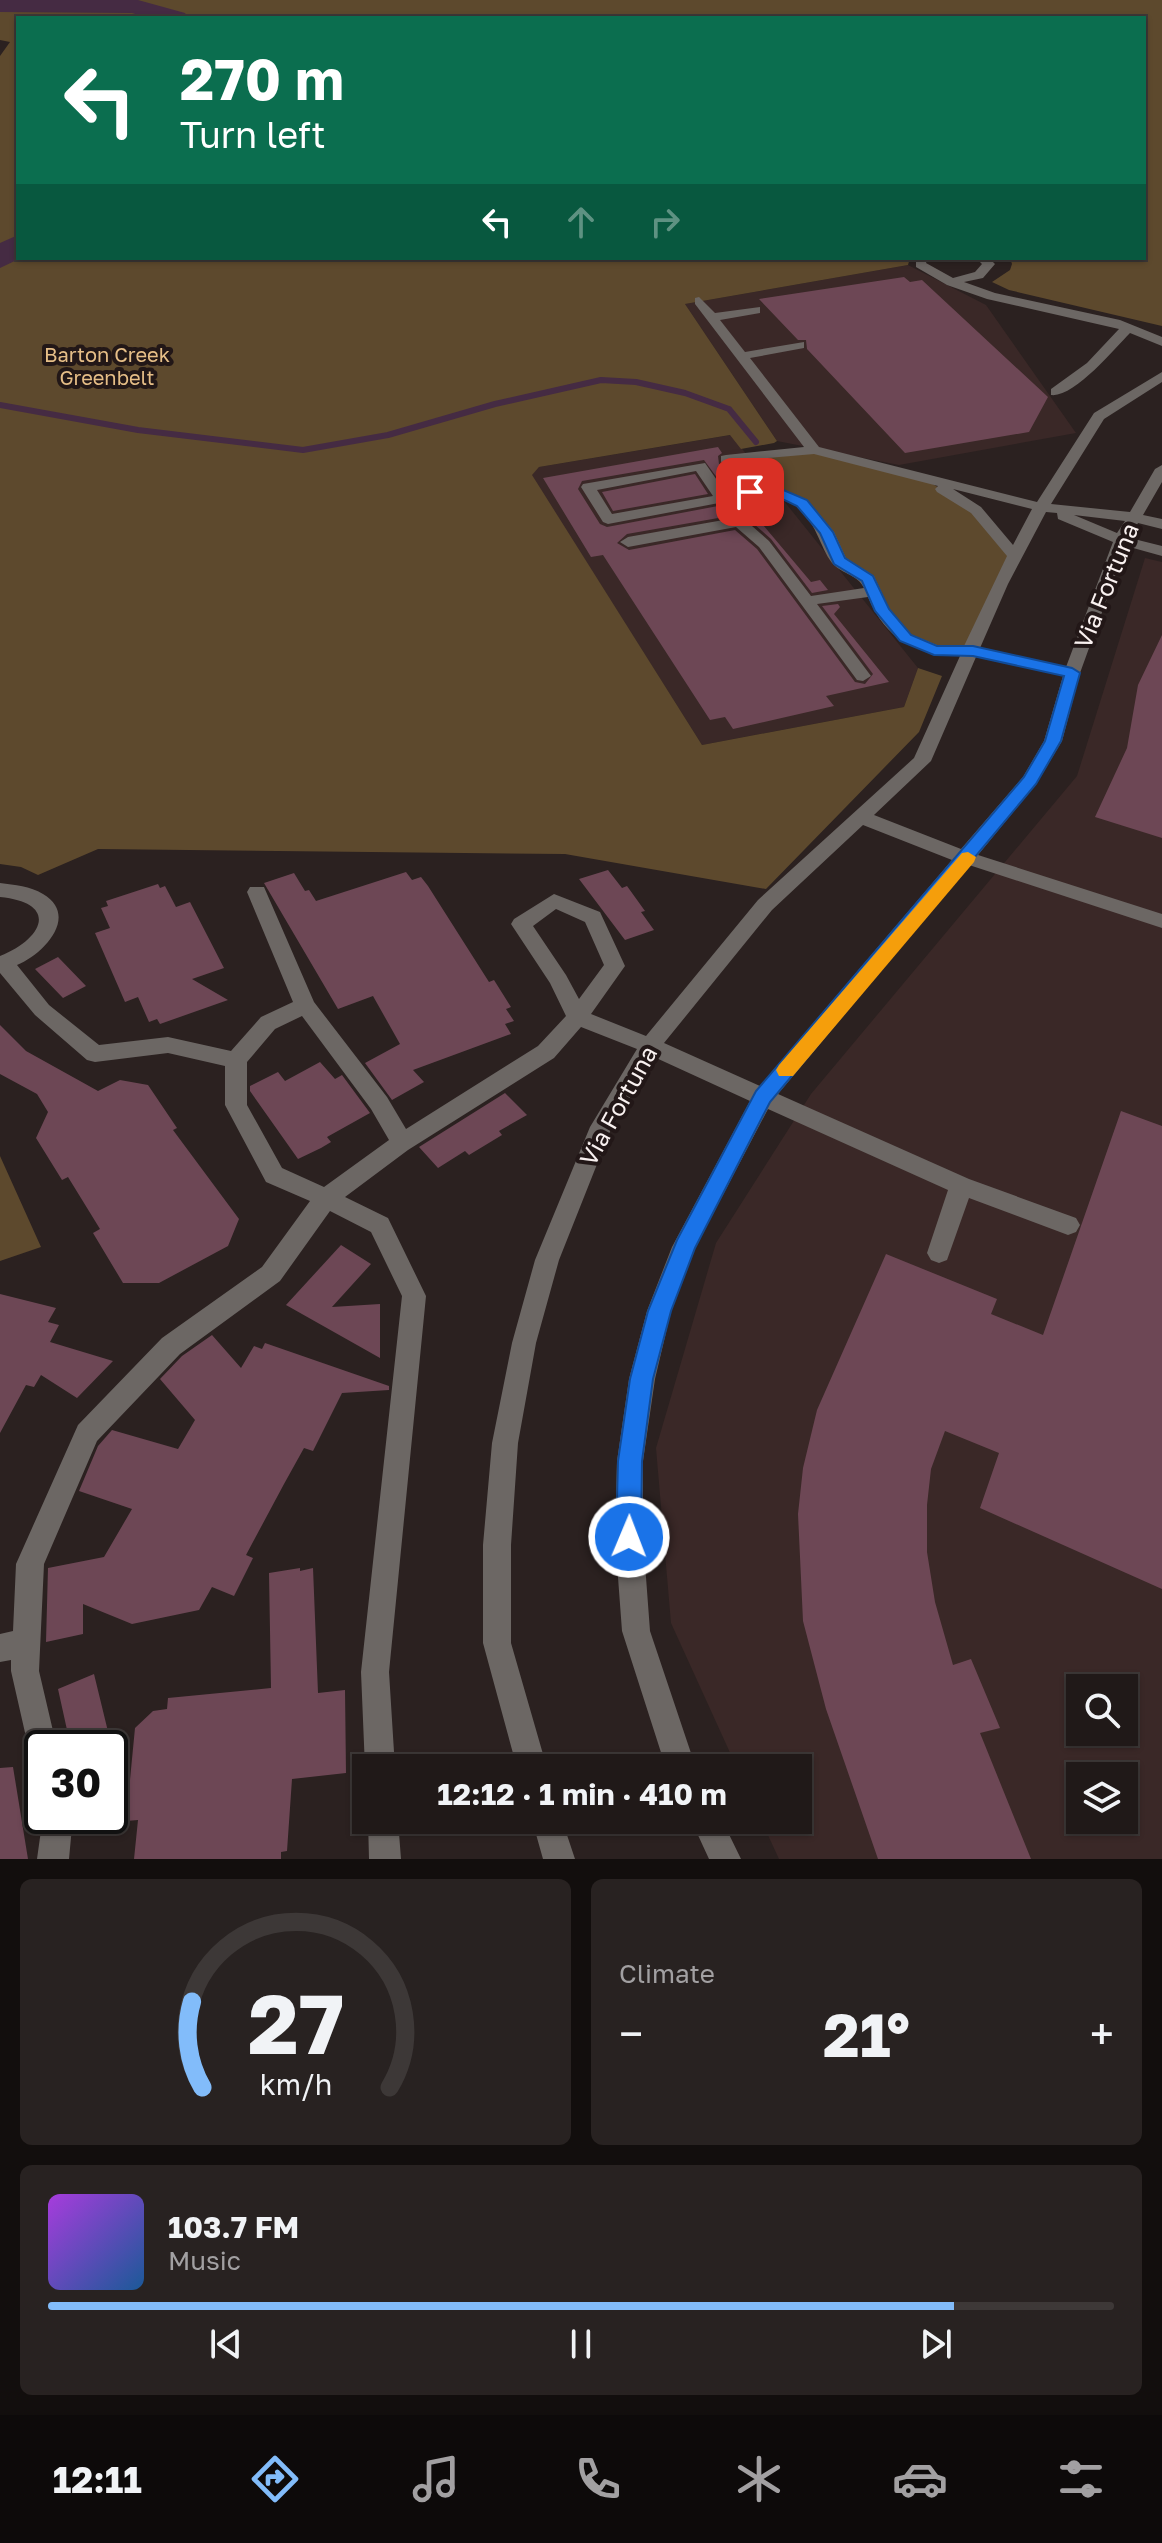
<!DOCTYPE html>
<html lang="en">
<head>
<meta charset="utf-8">
<style>
  :root { --surface:#201918; --page:#282221; --text:#f1f3f6; --muted:#a2a0a2; --line:#3d3837; --accent:#82bcfa }
  body { margin:0; font-family:"Golos Text",sans-serif; background:var(--page); color:var(--text); height:100vh; display:flex; flex-direction:column; font-size:30px; white-space:nowrap }
  * { box-sizing:border-box; margin:0 }
  p { font-size:26px; color:var(--muted) }
  .icon { flex:none; width:44px; height:44px; fill:none; stroke:currentColor; stroke-width:2; stroke-linecap:round; stroke-linejoin:round }
  .map { position:relative; height:1859px; overflow:hidden }
  .panel { display:flex; flex-direction:column; gap:20px; padding:20px; background:#120e0d; flex:1 }
  .panel>* { flex:none }
  .top-card { position:absolute; left:16px; top:16px; width:1130px; height:244px; border-radius:0px; box-shadow:0 2px 6px #0004,0 0 0 2px var(--line); background:#0b6e4f; color:#fff; overflow:hidden }
  .fabs { position:absolute; left:1066px; top:1674px; display:grid; gap:16px }
  .fabs a { display:grid; place-items:center; width:72px; height:72px; border-radius:0px; background:var(--surface); box-shadow:0 2px 6px #0004,0 0 0 2px var(--line); font-size:40px }
  .speed { position:absolute; left:24px; top:1730px; display:flex; gap:16px; font-size:40px; font-weight:700; text-align:center }
  .speed>* { display:grid; place-content:center; width:104px; height:104px; border-radius:50%; background:var(--surface); box-shadow:0 2px 6px #0004,0 0 0 2px var(--line); line-height:1 }
  .speed .limit { border:4px solid #111; border-radius:12px; background:#fff; color:#111 }
  .pin { position:absolute; display:grid; place-items:center; width:68px; height:68px; color:#fff; margin:-34px; border-radius:16px; box-shadow:0 4px 12px #0006 }
  .me { position:absolute; width:88px; margin:-44px; rotate:1deg; stroke-linejoin:round; filter:drop-shadow(0 0 6px #0008) }
  .turn { display:flex; align-items:center; gap:28px; height:168px; padding:0 32px; font-size:36px }
  .turn .icon { width:104px; height:104px; stroke-width:2.5 }
  .turn b { display:block; font-size:56px; line-height:68px }
  .lanes { display:flex; align-items:center; height:76px; padding:0 32px; background:#0003; justify-content:center; gap:40px; direction:ltr }
  .lanes .off { opacity:.35 }
  .big { font-size:60px; font-weight:700; line-height:1.1 }
  .panel .widget { flex:1; display:flex; flex-direction:column; justify-content:center; gap:12px; min-width:0; padding:0 28px; border-radius:12px; background:var(--page) }
  .panel .dial { align-items:center; gap:0 }
  .dial svg { height:208px; overflow:visible; fill:none; stroke:var(--line); stroke-width:7; stroke-linecap:round; text-anchor:middle }
  .dial text { fill:var(--text); stroke:none }
  .song { display:flex; align-items:center; gap:24px }
  .cover { width:96px; height:96px; border-radius:12px; background:linear-gradient(135deg,hsl(280 70% 55%),hsl(210 70% 35%)) }
  .played { height:8px; border-radius:4px; background:linear-gradient(90deg,var(--accent) 85%,var(--line) 85%) }
  .keys { display:flex; justify-content:space-around; direction:ltr }
  .heat { display:flex; justify-content:space-between; align-items:center; font-size:44px; direction:ltr }
  .panel .tiles { flex:1; display:grid; gap:20px; grid-template-columns:1fr 1fr }
  .widget:last-child { grid-column:span 2 }
  .trip { position:absolute; left:352px; top:1754px; width:460px; height:80px; border-radius:0px; background:var(--surface); box-shadow:0 2px 6px #0004,0 0 0 2px var(--line); font-weight:700; line-height:80px; text-align:center }
  .tabs { display:flex; height:128px; justify-content:space-around; align-items:center; background:#0d0a0a; color:var(--muted) }
  .tabs .icon { width:56px; height:56px }
  .tabs .selected { color:var(--accent) }
  .tabs b { font-size:36px; color:var(--text) }
  .map>svg:first-child { display:block }
  .built { fill:#3a2827; fill-rule:evenodd }
  .green { fill:#5d492d }
  .lines { fill:none; stroke-linecap:round; stroke-linejoin:round }
  .stream-far1 { stroke:#452b43; stroke-width:5 }
  .stream { stroke:#452b43; stroke-width:6 }
  .river { fill:#452b43; fill-rule:evenodd }
  .building { fill:#6d4755 }
  .minor { fill:#6c6764; fill-rule:evenodd }
  .route { fill:#1a73e8; stroke:#114b97; stroke-width:2 }
  .slow { fill:#f59e0b }
  .labels { text-anchor:middle; stroke-width:8; stroke-linejoin:round; paint-order:stroke }
  .far-park-label { font-size:20px; fill:#e6be87; stroke:#221717 }
  .street-label { font-size:24px; fill:#f9f1f0; stroke:#221717 }
</style>
</head>
<body>
<div class="map">
<svg width="1162" height="1859" viewBox="0 0 1162 1859">
  <rect width="100%" height="100%" fill="#2b2120"/>
  <!-- built -->
  <path class="built" d="M 908,265 L 986,305 L 1076,433 L 899,465 L 777,441 L 685,304 Z
    M 731,435 L 918,668 L 904,707 L 702,745 L 531,475 L 539,467 Z
    M 1145,558 L 1162,562 L 1162,1859 L 779,1859 L 761,1820 L 798,1820 L 798,1768 L 737,1768 L 671,1623 L 656,1448 L 716,1243 L 811,1094 L 1077,776 ZM 1080,1688 L 1124,1688 L 1124,1732 L 1080,1732 ZM 1080,1776 L 1124,1776 L 1124,1820 L 1080,1820 Z"/>
  <!-- green -->
  <path class="green" d="M 0,0 L 1162,0 L 1162,326 L 1009,290 L 992,282 L 1010,270 L 1012,264 L 1010,258 L 1144,258 L 1144,18 L 18,18 L 18,258 L 910,258 L 908,265 L 685,304 L 777,441 L 774,443 L 741,449 L 730,435 L 539,467 L 532,475 L 702,745 L 904,707 L 918,668 L 942,676 L 919,732 L 766,889 L 565,854 L 98,849 L 38,875 L 21,867 L 0,864 L 0,56 L 10,42 L 0,40 Z
    M 814,450 L 921,477 L 976,510 L 1014,555 L 973,651 L 934,650 L 906,638 L 868,579 L 839,561 L 802,503 L 750,492 L 726,459 Z
    M 0,1156 L 41,1247 L 0,1261 Z"/>
  <g class="lines">
    <!-- stream-far1 -->
    <path class="stream-far1" d="M 128,0 L 129,6"/>
    <!-- stream -->
    <path class="stream" d="M 0,405 L 138,430 L 303,450 L 388,435 L 495,404 L 601,380 L 636,382 L 685,393 L 729,409 L 756,442"/>
    <!-- river -->
    <path class="river" d="M 0,0 L 138,0 L 185,13 L 188,18 L 149,18 L 132,13 L 0,12 Z
      M 18,235 L 18,258 L 21,258 L 0,268 L 0,243 Z"/>
  </g>
  <!-- building -->
  <path class="building" d="M 904,277 L 910,282 L 922,280 L 1048,397 L 1029,432 L 905,453 L 807,349 L 806,340 L 798,340 L 759,299 Z
    M 718,447 L 722,453 L 718,456 L 719,464 L 730,464 L 746,487 L 740,493 L 755,499 L 768,517 L 758,519 L 811,582 L 820,580 L 828,590 L 812,593 L 771,539 L 746,517 L 704,460 L 582,481 L 578,489 L 600,524 L 607,527 L 718,506 L 724,517 L 627,534 L 617,543 L 629,550 L 735,530 L 757,549 L 855,682 L 865,684 L 873,674 L 822,606 L 838,604 L 840,607 L 834,614 L 889,682 L 826,696 L 834,706 L 733,729 L 725,717 L 710,720 L 603,555 L 591,557 L 543,478 Z
    M 695,474 L 708,494 L 613,511 L 602,492 Z
    M 1162,635 L 1162,838 L 1095,817 L 1127,748 L 1138,685 Z
    M 608,870 L 622,888 L 627,886 L 645,911 L 641,912 L 654,930 L 625,940 L 579,879 Z
    M 406,872 L 412,880 L 421,877 L 428,886 L 489,982 L 494,980 L 511,1007 L 506,1009 L 514,1021 L 505,1024 L 511,1034 L 413,1070 L 424,1082 L 392,1100 L 365,1063 L 400,1044 L 373,996 L 338,1009 L 264,883 L 294,873 L 305,891 L 309,890 L 316,901 Z
    M 158,884 L 160,888 L 165,886 L 176,907 L 190,902 L 224,968 L 192,979 L 228,1000 L 160,1024 L 157,1019 L 149,1022 L 138,997 L 125,1002 L 95,933 L 110,928 L 101,908 L 108,906 L 106,901 Z
    M 58,957 L 86,986 L 63,998 L 35,969 Z
    M 0,1025 L 26,1051 L 98,1091 L 120,1080 L 148,1085 L 177,1128 L 173,1130 L 239,1219 L 228,1246 L 159,1283 L 123,1283 L 93,1233 L 100,1229 L 68,1177 L 62,1180 L 36,1138 L 48,1112 L 37,1094 L 0,1074 Z
    M 320,1062 L 335,1079 L 342,1075 L 370,1113 L 327,1137 L 331,1142 L 321,1148 L 298,1159 L 250,1091 L 250,1086 L 278,1072 L 285,1081 Z
    M 505,1093 L 527,1115 L 499,1131 L 502,1135 L 469,1155 L 465,1151 L 438,1168 L 419,1147 Z
    M 1121,1111 L 1162,1126 L 1162,1589 L 980,1508 L 999,1453 L 945,1431 L 931,1469 L 927,1505 L 927,1552 L 935,1602 L 953,1665 L 971,1659 L 1000,1728 L 980,1733 L 1031,1859 L 878,1859 L 826,1709 L 803,1621 L 798,1514 L 803,1468 L 817,1410 L 886,1254 L 997,1299 L 991,1314 L 1043,1335 Z
    M 341,1245 L 371,1264 L 332,1307 L 380,1304 L 380,1358 L 286,1305 Z
    M 0,1294 L 56,1308 L 48,1322 L 59,1325 L 50,1342 L 113,1361 L 77,1398 L 41,1375 L 34,1387 L 26,1385 L 0,1433 Z
    M 212,1335 L 241,1368 L 254,1346 L 262,1349 L 265,1343 L 389,1386 L 389,1390 L 342,1393 L 313,1451 L 304,1448 L 284,1484 L 246,1555 L 253,1558 L 234,1596 L 212,1587 L 199,1610 L 132,1624 L 83,1604 L 83,1634 L 46,1642 L 48,1568 L 104,1557 L 132,1509 L 79,1491 L 98,1446 L 112,1430 L 178,1449 L 195,1420 L 160,1379 L 182,1356 Z
    M 300,1568 L 300,1571 L 313,1568 L 318,1693 L 345,1690 L 346,1773 L 292,1779 L 287,1851 L 281,1852 L 281,1859 L 134,1859 L 138,1820 L 126,1821 L 135,1728 L 153,1711 L 167,1709 L 168,1698 L 271,1688 L 269,1573 Z
    M 94,1674 L 112,1748 L 71,1748 L 58,1689 Z
    M 13,1767 L 28,1859 L 0,1859 L 0,1768 Z"/>
  <g class="lines">
    <!-- minor -->
    <path class="minor" d="M 916,258 L 928,258 L 926,263 L 953,278 L 975,272 L 982,264 L 976,258 L 989,258 L 995,264 L 983,278 L 964,282 L 995,293 L 1120,320 L 1162,337 L 1162,346 L 1130,333 C 1114,349 1074,398 1051,395 L 1051,389 L 1087,363 L 1119,329 L 987,299 L 947,285 L 916,267 Z
      M 699,297 L 715,313 L 760,307 L 760,313 L 720,320 L 745,352 L 804,342 L 804,348 L 750,358 L 819,447 L 1037,502 L 1094,413 L 1162,372 L 1162,382 L 1104,419 L 1051,504 L 1130,512 L 1155,469 L 1162,465 L 1162,482 L 1143,515 L 1162,519 L 1162,529 L 1138,523 L 1130,538 L 1162,546 L 1162,556 L 1126,546 L 1080,673 L 1062,741 L 1036,784 L 978,855 L 1162,914 L 1162,928 L 969,865 L 778,1094 L 969,1179 L 1076,1218 L 1080,1225 L 1076,1232 L 1068,1235 L 969,1198 L 947,1260 L 939,1263 L 931,1260 L 927,1253 L 948,1190 L 768,1109 L 695,1248 L 671,1311 L 655,1379 L 643,1461 L 643,1537 L 650,1631 L 696,1768 L 666,1768 L 622,1631 L 615,1537 L 617,1461 L 629,1379 L 647,1311 L 672,1247 L 750,1101 L 654,1057 L 611,1129 L 559,1260 L 536,1343 L 518,1443 L 511,1545 L 511,1643 L 547,1768 L 517,1768 L 483,1643 L 483,1545 L 492,1443 L 512,1343 L 535,1260 L 590,1127 L 637,1049 L 581,1027 L 554,1058 L 408,1150 L 345,1197 L 388,1218 L 426,1296 L 389,1672 L 395,1768 L 366,1768 L 366,1771 L 365,1768 L 361,1672 L 402,1296 L 371,1232 L 330,1211 L 280,1281 L 180,1354 L 97,1441 L 44,1564 L 39,1671 L 57,1748 L 42,1748 L 42,1763 L 31,1759 L 11,1671 L 11,1660 L 0,1662 L 0,1634 L 13,1631 L 16,1564 L 78,1425 L 162,1338 L 262,1267 L 310,1201 L 266,1182 L 225,1105 L 225,1066 L 168,1053 L 95,1062 L 87,1060 L 35,1015 L 0,973 L 0,956 C 43,939 60,903 0,897 L 0,883 C 15,885 30,886 43,894 C 80,916 43,955 17,965 L 49,1005 L 99,1045 L 168,1037 L 231,1051 L 261,1017 L 293,1002 L 247,892 L 250,887 L 264,887 L 314,1002 L 387,1097 L 406,1129 L 538,1046 L 566,1016 L 550,983 L 511,924 L 514,919 L 554,894 L 600,912 L 625,966 L 591,1014 L 646,1036 L 758,900 L 914,758 L 960,656 C 915,654 886,640 868,597 L 817,604 L 871,676 L 863,681 L 857,680 L 759,547 L 736,527 L 628,547 L 620,542 L 628,537 L 729,519 L 719,503 L 608,524 L 603,522 L 581,487 L 583,484 L 705,463 L 744,519 L 769,541 L 811,596 L 864,588 C 858,575 843,574 834,565 C 821,552 817,521 796,506 C 777,492 753,500 743,492 L 750,488 L 774,486 L 807,500 L 834,532 L 846,558 L 874,576 L 889,609 L 912,635 L 937,645 L 964,646 L 1007,556 L 971,513 L 937,492 L 935,489 L 938,486 L 814,454 L 721,462 L 721,456 L 726,455 L 804,447 L 695,304 L 695,298 ZM 696,471 L 713,496 L 612,514 L 597,490 ZM 953,489 L 1032,509 L 1013,545 L 981,507 ZM 1046,512 L 1057,513 L 1058,519 L 1113,542 L 1066,667 L 980,648 L 1008,584 ZM 1074,515 L 1125,521 L 1117,533 ZM 976,657 L 1063,676 L 1044,741 L 1023,777 L 961,849 L 874,815 L 931,761 ZM 863,825 L 952,860 L 760,1086 L 664,1043 L 772,910 ZM 556,909 L 585,922 L 604,965 L 579,999 L 566,975 L 533,926 ZM 302,1016 L 371,1109 L 389,1140 L 324,1187 L 282,1168 L 247,1105 L 247,1062 L 275,1029 Z
      M 43,1816 L 73,1816 L 69,1859 L 37,1859 Z
      M 368,1820 L 398,1820 L 401,1859 L 369,1859 Z
      M 532,1820 L 562,1820 L 575,1859 L 543,1859 Z
      M 691,1820 L 722,1820 L 741,1859 L 709,1859 Z"/>
  </g>
  <!-- route -->
  <path class="route" d="M 774,486 L 807,500 L 833,532 L 845,558 L 873,576 L 889,609 L 911,635 L 937,646 L 973,646 L 1072,668 L 1080,673 L 1061,741 L 1036,784 L 770,1102 L 695,1248 L 671,1311 L 653,1379 L 642,1461 L 641,1537 L 637,1546 L 629,1549 L 620,1546 L 616,1537 L 618,1461 L 630,1379 L 648,1311 L 677,1240 L 756,1091 L 1024,777 L 1045,741 L 1064,676 L 973,656 L 934,655 L 900,641 L 875,611 L 862,581 L 834,564 L 820,533 L 797,506 L 772,494 L 750,496 L 743,492 L 750,488 Z"/>
  <!-- slow -->
  <path class="slow" d="M 968,852 L 976,857 L 974,862 L 793,1076 L 779,1076 L 776,1070 L 779,1065 L 962,853 Z"/>
  <g class="labels">
    <!-- far-park labels -->
    <g class="far-park-label">
      <text x="107" y="362">Barton Creek<tspan x="107" dy="23">Greenbelt</tspan></text>
    </g>
    <!-- street labels -->
    <g class="street-label">
      <text transform="translate(1107 586) rotate(-68)" y="8">Via Fortuna</text>
      <text transform="translate(619 1106) rotate(-61)" y="8">Via Fortuna</text>
    </g>
  </g>
</svg>
<div class="fabs">
<a><svg class="icon" aria-label="search" viewBox="0 0 24 24"><circle cx="10" cy="10" r="6"/><path d="M15 15l6 6"/></svg></a>
<a><svg class="icon" aria-label="layers" viewBox="0 0 24 24"><path d="M12 4l9 5-9 5-9-5zM3 14l9 5 9-5"/></svg></a>
</div>
<div class="speed"><div class="limit">30</div></div>
<div class="pin" style="left:750px;top:492px;background:#d93025"><svg class="icon" aria-label="arrive" viewBox="0 0 24 24"><path d="M6 21V4h12l-3 4 3 4H6"/></svg></div>
<svg class="me" style="left:629px;top:1537px" viewBox="-20 -20 40 40"><circle r="17" fill="#1a73e8" stroke="#fff" stroke-width="3"/><path d="M0-11L8 9 0 5-8 9z" fill="#fff"/></svg>
<div class="trip">12:12 · 1 min · 410 m</div>
<div class="top-card">
<div class="turn"><svg class="icon" aria-label="left" viewBox="0 0 24 24"><path d="M17 20v-9H6M10 6l-5 5 5 5"/></svg><div><b>270 m</b>Turn left</div></div>
<div class="lanes"><svg class="icon" aria-label="left" viewBox="0 0 24 24"><path d="M17 20v-9H6M10 6l-5 5 5 5"/></svg><svg class="icon off" aria-label="ahead" viewBox="0 0 24 24"><path d="M12 20V5M6 11l6-6 6 6"/></svg><svg class="icon off" aria-label="right" viewBox="0 0 24 24"><path d="M7 20v-9h11M14 6l5 5-5 5"/></svg></div>
</div>
</div>
<section class="panel">
<div class="tiles">
<div class="widget dial"><svg viewBox="0 0 100 80">
<path d="M14 69A42 42 0 1 1 86 69"/>
<path d="M14 69A42 42 0 0 1 10 36" stroke="#82bcfa"/>
<text x="50" y="56" font-size="32" font-weight="700">27</text>
<text x="50" y="72" font-size="11">km/h</text>
</svg></div>
<div class="widget"><p>Climate</p>
<div class="heat"><a>−</a><b class="big">21°</b><a>+</a></div>
</div>
<div class="widget">
<div class="song"><i class="cover"></i><div><b>103.7 FM</b><p>Music</p></div></div>
<div class="played"></div>
<div class="keys"><svg class="icon" aria-label="previous" viewBox="0 0 24 24"><path d="M18 5L8 12l10 7zM5 5v14"/></svg><svg class="icon" aria-label="pause" viewBox="0 0 24 24"><path d="M8 5v14M16 5v14"/></svg><svg class="icon" aria-label="next" viewBox="0 0 24 24"><path d="M6 5l10 7-10 7zM19 5v14"/></svg></div>
</div>
</div>
</section>
<nav class="tabs">
<b>12:11</b>
<svg class="icon selected" aria-label="directions" viewBox="0 0 24 24"><path d="M12 3l9 9-9 9-9-9zM9 14v-3h6M13 9l2 2-2 2"/></svg>
<svg class="icon" aria-label="music" viewBox="0 0 24 24"><path d="M9 18V5l10-2v13"/><circle cx="6" cy="18" r="3"/><circle cx="16" cy="16" r="3"/></svg>
<svg class="icon" aria-label="phone" viewBox="0 0 24 24"><path d="M5 4h4l2 5-3 2q2 4 5 5l2-3 5 2v4C11 20 4 13 5 4z"/></svg>
<svg class="icon" aria-label="climate" viewBox="0 0 24 24"><path d="M12 3v18M4 7l16 10M4 17L20 7"/></svg>
<svg class="icon" aria-label="car" viewBox="0 0 24 24"><path d="M5 17H2v-5l4-1 3-4h7l3 4 3 1v5h-3M9 17h6M6 11h13"/><circle cx="7" cy="17" r="2"/><circle cx="17" cy="17" r="2"/></svg>
<svg class="icon" aria-label="filters" viewBox="0 0 24 24"><path d="M4 7h16M4 17h16"/><circle cx="9" cy="7" r="2"/><circle cx="15" cy="17" r="2"/></svg>
</nav>
</body>
</html>
